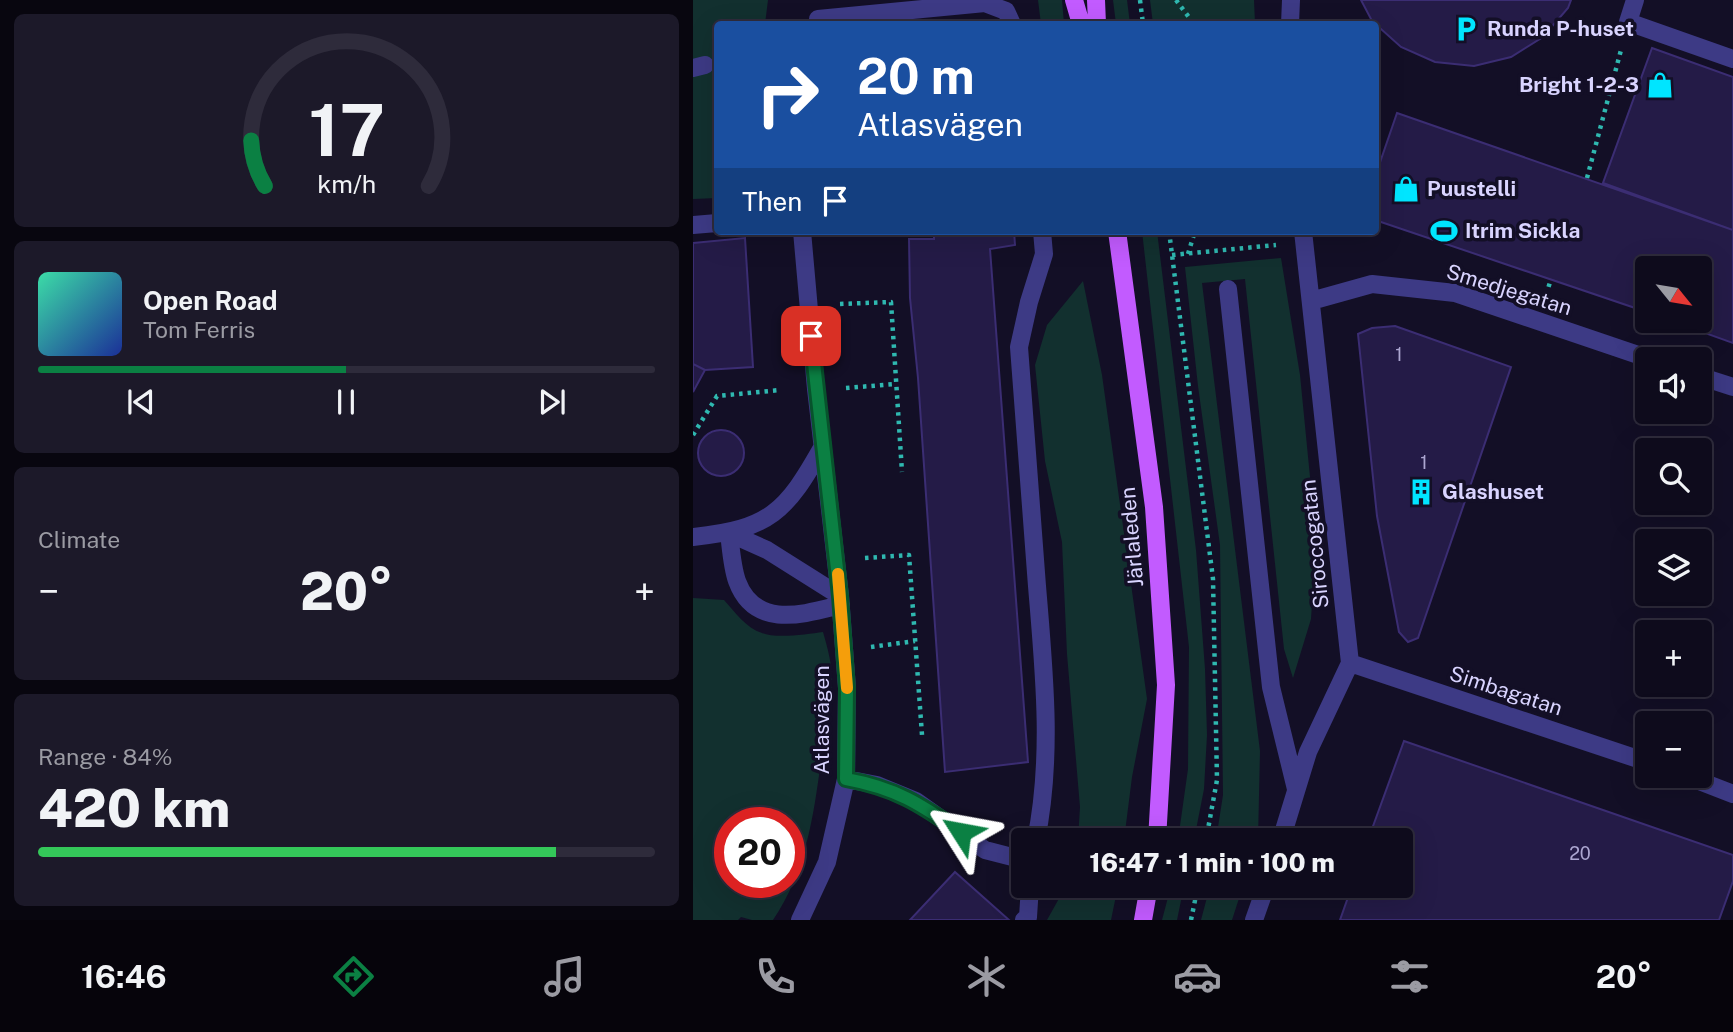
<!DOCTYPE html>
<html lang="en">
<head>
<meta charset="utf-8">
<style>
  :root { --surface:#0e0b1c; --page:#1c1929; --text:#f1f3f6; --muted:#9b9ba3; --line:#2e2b3b; --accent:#0b8043 }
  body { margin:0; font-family:"Public Sans",sans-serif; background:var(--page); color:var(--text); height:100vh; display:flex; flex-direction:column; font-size:26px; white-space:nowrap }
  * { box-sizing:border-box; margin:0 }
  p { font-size:23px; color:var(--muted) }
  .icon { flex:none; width:38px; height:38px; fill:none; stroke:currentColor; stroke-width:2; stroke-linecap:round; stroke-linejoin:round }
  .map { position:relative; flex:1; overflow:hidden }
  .drawer { display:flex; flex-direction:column; gap:14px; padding:14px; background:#08060f; width:693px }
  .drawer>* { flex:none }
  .banner { position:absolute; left:21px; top:21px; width:665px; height:214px; border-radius:7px; box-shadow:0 7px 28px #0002,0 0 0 2px var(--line); background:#1a4fa0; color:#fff; overflow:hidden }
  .needle { width:46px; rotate:120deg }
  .tools { position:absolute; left:942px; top:256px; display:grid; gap:14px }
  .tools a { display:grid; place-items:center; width:77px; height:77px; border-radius:7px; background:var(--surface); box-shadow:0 7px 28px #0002,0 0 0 2px var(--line); font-size:35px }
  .speed { position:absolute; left:21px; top:807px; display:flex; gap:14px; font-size:35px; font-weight:700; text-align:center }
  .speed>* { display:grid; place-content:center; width:91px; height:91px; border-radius:50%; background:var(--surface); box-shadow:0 7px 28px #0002,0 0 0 2px var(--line); line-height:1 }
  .speed .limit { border:10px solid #d22; background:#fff; color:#111 }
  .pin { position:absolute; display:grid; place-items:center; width:60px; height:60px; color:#fff; margin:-30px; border-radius:14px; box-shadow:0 4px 10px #0006 }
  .me { position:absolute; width:77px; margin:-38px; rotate:304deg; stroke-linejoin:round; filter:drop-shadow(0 0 5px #0008) }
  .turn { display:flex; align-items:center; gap:24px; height:147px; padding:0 28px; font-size:32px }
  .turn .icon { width:91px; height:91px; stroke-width:2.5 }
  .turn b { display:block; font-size:49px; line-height:60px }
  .then { display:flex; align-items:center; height:66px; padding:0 28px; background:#0003; gap:14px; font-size:26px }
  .big { font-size:52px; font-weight:800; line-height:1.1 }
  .drawer .widget { flex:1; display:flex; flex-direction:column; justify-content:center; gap:10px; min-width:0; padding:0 24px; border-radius:10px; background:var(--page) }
  .drawer .dial { align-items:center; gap:0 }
  .dial svg { height:182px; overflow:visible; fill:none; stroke:var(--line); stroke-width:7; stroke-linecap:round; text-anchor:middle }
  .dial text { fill:var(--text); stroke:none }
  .song { display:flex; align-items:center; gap:21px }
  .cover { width:84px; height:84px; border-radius:10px; background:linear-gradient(135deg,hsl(160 70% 55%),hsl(230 70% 35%)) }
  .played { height:7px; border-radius:4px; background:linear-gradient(90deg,var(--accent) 50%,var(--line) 50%) }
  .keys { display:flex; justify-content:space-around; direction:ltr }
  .heat { display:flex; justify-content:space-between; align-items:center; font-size:38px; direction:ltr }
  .charge { height:10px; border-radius:5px; background:linear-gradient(90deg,#34c759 84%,var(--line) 0) }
  .trip { position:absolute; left:318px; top:828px; width:402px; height:70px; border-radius:7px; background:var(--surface); box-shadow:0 7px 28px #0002,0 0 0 2px var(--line); font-weight:800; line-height:70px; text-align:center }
  .tabs { display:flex; height:112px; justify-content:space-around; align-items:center; background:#06040b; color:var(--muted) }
  .tabs .icon { width:49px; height:49px }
  .tabs .selected { color:var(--accent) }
  .tabs b { font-size:32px; color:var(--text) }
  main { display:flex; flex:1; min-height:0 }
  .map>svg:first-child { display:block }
  .green { fill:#12302f; fill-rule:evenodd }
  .building { fill:#241b47; stroke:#3b2d73; stroke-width:2 }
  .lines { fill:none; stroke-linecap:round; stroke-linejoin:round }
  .path { stroke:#2fb8b0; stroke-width:4.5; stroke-dasharray:3.5 5; stroke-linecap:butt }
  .minor { stroke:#3d3a85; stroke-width:18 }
  .major { stroke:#c25bff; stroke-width:18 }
  .route-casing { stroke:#07532c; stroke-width:18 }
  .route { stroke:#0b8043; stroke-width:12 }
  .slow { stroke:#f59e0b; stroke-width:12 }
  .labels { text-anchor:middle; stroke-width:7; stroke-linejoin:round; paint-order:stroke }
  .number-label { font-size:18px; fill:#aca6d1 }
  .poi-label { font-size:21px; font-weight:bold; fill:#d9d4ff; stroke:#130f26; text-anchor:start }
  .street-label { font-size:21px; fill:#d9d4ff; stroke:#130f26 }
</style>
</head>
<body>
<main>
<section class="drawer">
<div class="widget dial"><svg viewBox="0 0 100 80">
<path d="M14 69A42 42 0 1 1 86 69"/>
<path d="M14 69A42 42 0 0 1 8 49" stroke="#0b8043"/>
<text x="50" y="56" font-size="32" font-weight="700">17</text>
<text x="50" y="72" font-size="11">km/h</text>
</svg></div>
<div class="widget">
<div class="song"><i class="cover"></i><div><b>Open Road</b><p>Tom Ferris</p></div></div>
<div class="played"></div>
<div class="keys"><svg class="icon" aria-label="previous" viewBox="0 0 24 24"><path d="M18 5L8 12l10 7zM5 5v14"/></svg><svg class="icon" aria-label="pause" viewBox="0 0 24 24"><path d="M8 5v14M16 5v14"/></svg><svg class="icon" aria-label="next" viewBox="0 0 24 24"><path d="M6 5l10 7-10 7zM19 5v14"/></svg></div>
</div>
<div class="widget"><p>Climate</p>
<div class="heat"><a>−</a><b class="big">20°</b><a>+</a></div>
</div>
<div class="widget"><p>Range · 84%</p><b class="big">420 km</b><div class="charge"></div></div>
</section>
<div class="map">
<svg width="1040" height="920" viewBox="0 0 1040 920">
  <rect width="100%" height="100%" fill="#130f26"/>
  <!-- green -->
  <path class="green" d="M 0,0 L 75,0 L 72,24 L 24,24 L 24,198 L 0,199 Z
    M 345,0 L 369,0 L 371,24 L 348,24 Z
    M 420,0 L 434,0 L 437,24 L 423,24 Z
    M 457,0 L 561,0 L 562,24 L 460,24 Z
    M 449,231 L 464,231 L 503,550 L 512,669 L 514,735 L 511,789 L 501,840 L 485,840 L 495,769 L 496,647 Z
    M 588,258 L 607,375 L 623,538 L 618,619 L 600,678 L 591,649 L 552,279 L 509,283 L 567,751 L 565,840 L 523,840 L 530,795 L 527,545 L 505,386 L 492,267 Z
    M 390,281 L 409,375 L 454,699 L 439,777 L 431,840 L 385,840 L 387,807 L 374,654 L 369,542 L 352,461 L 342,365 L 354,325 Z
    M 0,598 L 31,600 C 42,612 53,628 69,633 C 83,639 115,634 130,632 C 135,649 140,668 139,686 C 138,703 133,721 131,739 C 122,802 117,866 80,920 L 59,920 L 48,917 L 45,920 L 0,920 ZM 37,822 L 96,822 L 96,882 L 37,882 Z
    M 373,886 L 425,886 L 418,920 L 354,920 Z
    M 478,886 L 491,886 L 484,920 L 469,920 Z
    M 517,886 L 550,886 L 539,920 L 508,920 Z"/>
  <!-- building -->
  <path class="building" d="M 668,0 L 878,0 L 875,8 L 850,37 L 818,57 L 781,66 L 742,62 L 708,47 L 679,21 Z
    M 959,48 L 1040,77 L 1040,230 L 910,183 Z
    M 704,113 L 1040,230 L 1040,343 L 976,320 L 1006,320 L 1006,268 L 954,268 L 954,312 L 682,220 L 682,177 Z
    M 241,231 L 321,231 L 322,245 L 297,249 L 335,762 L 252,772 L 225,378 L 217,298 L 216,239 L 241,239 Z
    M 52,238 L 60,367 L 12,370 L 0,364 L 0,243 Z
    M 702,326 L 818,367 L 725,638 L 715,642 L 706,632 L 684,516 L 665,334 L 679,328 Z
    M 0,364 L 12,370 L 0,392 Z
    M5 453a23 23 0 1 1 46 0a23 23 0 1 1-46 0Z
    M 711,741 L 1040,855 L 1040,881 L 1026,920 L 647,920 L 659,886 L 709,886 L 709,840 L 675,840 Z
    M 262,872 L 316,920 L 217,920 Z"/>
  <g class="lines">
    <!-- path -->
    <path class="path" d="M 447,0 L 450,24
      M 483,0 L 501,24
      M 894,178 L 928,50
      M 476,231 L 520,579 L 524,780 L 513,840
      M 495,254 L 502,231
      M 479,255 L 583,245
      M 853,295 L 858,279
      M 147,304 L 198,302 L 209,472
      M 153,388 L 203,384
      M 0,435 L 24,396 L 87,390
      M 172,558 L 216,555 L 229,735
      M 178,647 L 222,641
      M 498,920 L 505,886"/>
    <!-- minor -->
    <path class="minor" d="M 942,0 L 935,22 L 1040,59
      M 125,19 L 292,3 L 313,11 L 319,24
      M 597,24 L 598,0
      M 0,68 L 12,65
      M 0,225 L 24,223
      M 535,289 L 578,687 L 603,789
      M 618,301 L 679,284 L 762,293 L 957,359
      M 1006,376 L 1040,387
      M 36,533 C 38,549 39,567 44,581 C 62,630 111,614 148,605
      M 36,533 L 74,550 L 147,596
      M 0,537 C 77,529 93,512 130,446
      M 657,663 L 954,762
      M 991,775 L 1040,794
      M 153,779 L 184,785 L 223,801 L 292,850 L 331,860
      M 343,840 C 360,756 351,671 344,586 C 338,506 332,427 326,347 L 336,302 L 351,254 L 349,231
      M 588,840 L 615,752 L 657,663 L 610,231
      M 107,920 L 134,862 L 153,779 L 154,688 L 147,596 L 123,389 L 109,231
      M 331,920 L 335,917 L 337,886
      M 561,920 L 573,886"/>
    <!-- major -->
    <path class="major" d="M 381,0 L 388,24
      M 403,0 L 404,24
      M 424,231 L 461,507 L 473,685 L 464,840
      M 450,920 L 456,886"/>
  </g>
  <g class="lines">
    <!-- route casing -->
    <g class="route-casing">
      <path id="route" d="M 118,336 L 147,596 L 154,688 L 153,779 C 203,788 227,804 268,832"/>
    </g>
    <!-- route -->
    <use href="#route" class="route"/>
    <!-- slow -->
    <path class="slow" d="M 145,574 L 154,688"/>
  </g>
  <!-- icons -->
  <defs>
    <g id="parking-bare" transform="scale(2.1)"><path d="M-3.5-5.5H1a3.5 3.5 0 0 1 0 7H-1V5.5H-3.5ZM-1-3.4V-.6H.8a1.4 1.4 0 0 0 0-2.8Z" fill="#00e5ff" stroke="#130f26" stroke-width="2.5" paint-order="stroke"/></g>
    <g id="shop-bare" transform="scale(2.1)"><path d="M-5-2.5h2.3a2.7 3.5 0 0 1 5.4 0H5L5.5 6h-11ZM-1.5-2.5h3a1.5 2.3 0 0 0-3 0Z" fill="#00e5ff" stroke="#130f26" stroke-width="2.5" paint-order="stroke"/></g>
    <g id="stadium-bare" transform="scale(2.1)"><path d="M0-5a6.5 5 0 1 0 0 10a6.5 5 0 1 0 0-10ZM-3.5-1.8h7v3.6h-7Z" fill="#00e5ff" stroke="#130f26" stroke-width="2.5" paint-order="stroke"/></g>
    <g id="building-bare" transform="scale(2.1)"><path d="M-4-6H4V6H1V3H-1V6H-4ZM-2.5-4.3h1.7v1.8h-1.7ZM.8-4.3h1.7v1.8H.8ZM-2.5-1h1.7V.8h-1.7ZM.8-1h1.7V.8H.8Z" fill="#00e5ff" stroke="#130f26" stroke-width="2.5" paint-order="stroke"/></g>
  </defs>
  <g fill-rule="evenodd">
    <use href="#parking-bare" x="773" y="29"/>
    <use href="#shop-bare" x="967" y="85"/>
    <use href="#shop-bare" x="713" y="189"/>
    <use href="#stadium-bare" x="751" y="231"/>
    <use href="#building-bare" x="728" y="492"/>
  </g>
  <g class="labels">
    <!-- number labels -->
    <g class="number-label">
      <text x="706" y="361">1</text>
      <text x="731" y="469">1</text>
      <text x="887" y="860">20</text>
    </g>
    <!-- poi labels -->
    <g class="poi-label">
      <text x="794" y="36">Runda P-huset</text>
      <text x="946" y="92" text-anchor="end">Bright 1-2-3</text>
      <text x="734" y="196">Puustelli</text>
      <text x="772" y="238">Itrim Sickla</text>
      <text x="749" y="499">Glashuset</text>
    </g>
    <!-- street labels -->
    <g class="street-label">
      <text transform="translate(816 290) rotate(17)" y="7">Smedjegatan</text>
      <text transform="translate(439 537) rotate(-95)" y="7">Järlaleden</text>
      <text transform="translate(622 544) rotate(-96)" y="7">Siroccogatan</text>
      <text transform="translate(813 691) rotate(18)" y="7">Simbagatan</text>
      <text transform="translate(129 720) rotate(-90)" y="7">Atlasvägen</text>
    </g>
  </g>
</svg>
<div class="tools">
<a><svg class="needle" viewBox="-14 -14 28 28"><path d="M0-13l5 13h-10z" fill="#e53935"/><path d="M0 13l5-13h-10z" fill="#9b9ba3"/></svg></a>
<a><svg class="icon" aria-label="sound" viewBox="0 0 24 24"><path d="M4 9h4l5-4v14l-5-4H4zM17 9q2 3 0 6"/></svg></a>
<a><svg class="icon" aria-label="search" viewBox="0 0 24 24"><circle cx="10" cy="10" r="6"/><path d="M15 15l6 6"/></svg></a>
<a><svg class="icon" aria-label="layers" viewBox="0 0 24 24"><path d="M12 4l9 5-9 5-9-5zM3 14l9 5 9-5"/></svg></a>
<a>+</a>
<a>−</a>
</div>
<div class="speed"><div class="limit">20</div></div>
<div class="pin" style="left:118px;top:336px;background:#d93025"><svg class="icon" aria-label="arrive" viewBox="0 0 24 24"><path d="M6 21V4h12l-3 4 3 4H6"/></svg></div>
<svg class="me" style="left:268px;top:832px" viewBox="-20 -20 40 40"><path d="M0-17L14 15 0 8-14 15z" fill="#0b8043" stroke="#fff" stroke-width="4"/></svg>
<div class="trip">16:47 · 1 min · 100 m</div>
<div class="banner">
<div class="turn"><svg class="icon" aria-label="right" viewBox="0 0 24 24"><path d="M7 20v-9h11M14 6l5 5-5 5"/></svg><div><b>20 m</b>Atlasvägen</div></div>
<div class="then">Then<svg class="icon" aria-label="arrive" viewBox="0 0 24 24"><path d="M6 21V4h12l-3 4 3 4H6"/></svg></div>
</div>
</div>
</main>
<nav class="tabs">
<b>16:46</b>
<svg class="icon selected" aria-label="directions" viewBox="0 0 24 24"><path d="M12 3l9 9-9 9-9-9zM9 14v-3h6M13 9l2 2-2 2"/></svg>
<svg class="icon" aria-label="music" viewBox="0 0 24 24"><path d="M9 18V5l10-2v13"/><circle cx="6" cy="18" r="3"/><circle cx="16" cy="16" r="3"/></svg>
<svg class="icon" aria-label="phone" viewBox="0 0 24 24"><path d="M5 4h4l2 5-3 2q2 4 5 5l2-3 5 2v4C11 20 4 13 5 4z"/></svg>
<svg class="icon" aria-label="climate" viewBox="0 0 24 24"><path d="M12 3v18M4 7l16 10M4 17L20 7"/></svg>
<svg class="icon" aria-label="car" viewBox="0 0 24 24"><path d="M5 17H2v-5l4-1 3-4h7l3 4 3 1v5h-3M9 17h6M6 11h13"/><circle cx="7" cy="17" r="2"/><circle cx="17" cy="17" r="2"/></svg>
<svg class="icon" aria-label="filters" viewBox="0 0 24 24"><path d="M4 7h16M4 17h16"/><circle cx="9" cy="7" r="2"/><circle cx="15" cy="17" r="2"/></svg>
<b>20°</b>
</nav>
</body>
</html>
